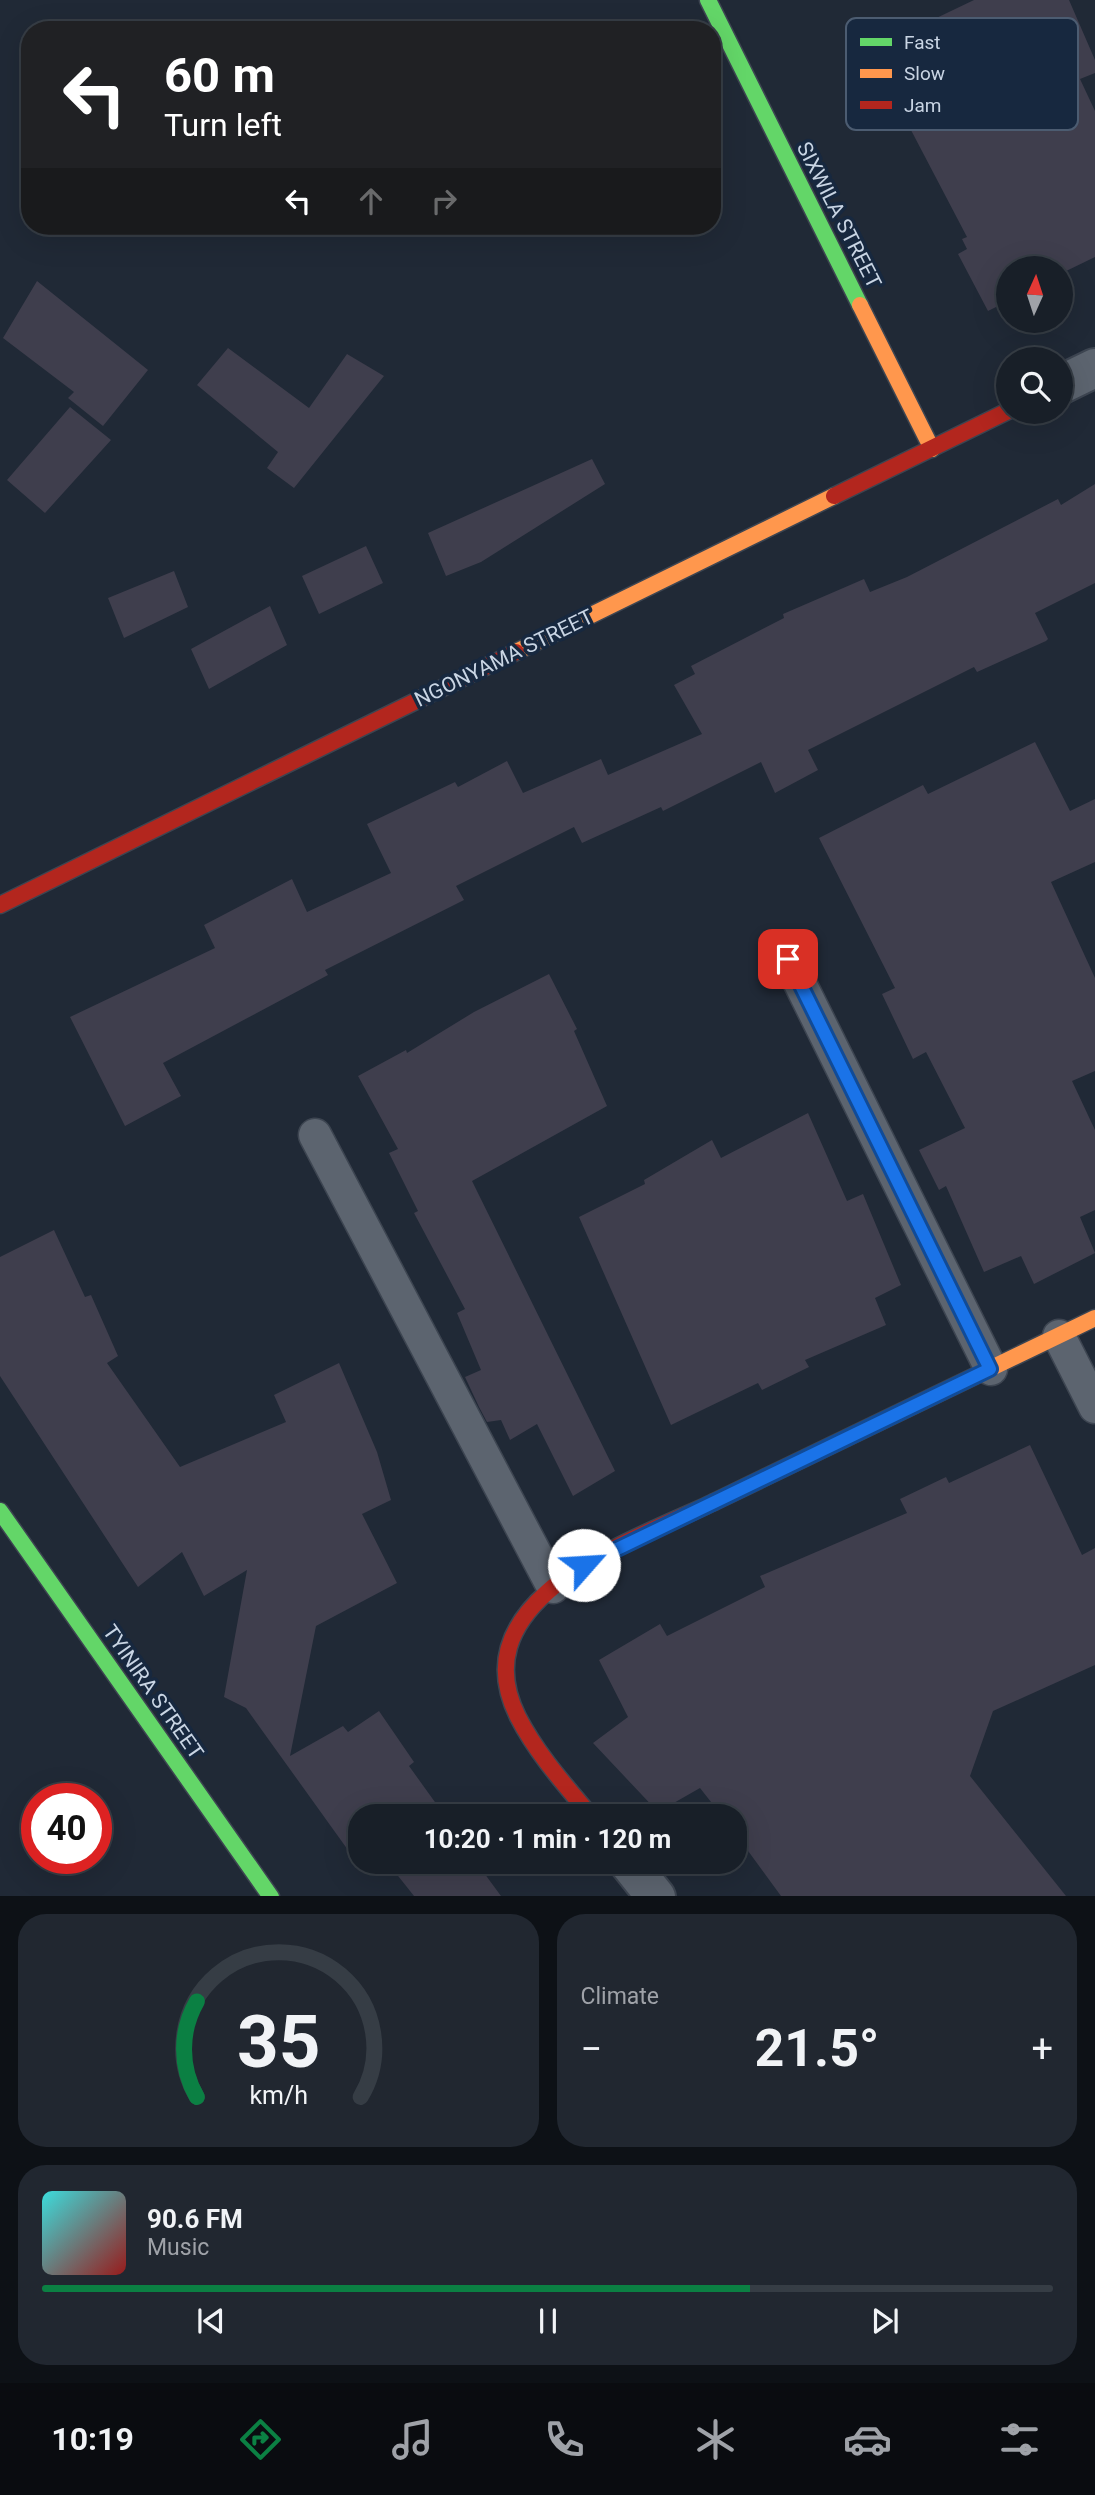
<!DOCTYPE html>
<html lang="en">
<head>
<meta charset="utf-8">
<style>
  :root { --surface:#181f28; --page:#212730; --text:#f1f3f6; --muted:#9fa2a8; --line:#363d45; --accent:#0b8043 }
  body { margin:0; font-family:Roboto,sans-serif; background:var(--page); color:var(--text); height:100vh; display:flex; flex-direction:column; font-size:26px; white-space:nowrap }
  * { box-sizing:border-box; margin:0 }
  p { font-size:23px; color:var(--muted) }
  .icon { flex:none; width:38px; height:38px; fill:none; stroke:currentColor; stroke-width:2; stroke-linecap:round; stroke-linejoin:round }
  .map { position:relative; height:1896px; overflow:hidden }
  .drawer { display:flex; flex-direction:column; gap:18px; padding:18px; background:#0d1116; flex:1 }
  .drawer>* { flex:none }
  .top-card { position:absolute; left:21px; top:21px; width:700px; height:214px; border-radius:28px; box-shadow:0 7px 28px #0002,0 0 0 2px var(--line); background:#202124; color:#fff; overflow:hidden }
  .needle { width:46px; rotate:3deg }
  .tools { position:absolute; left:996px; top:256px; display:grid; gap:14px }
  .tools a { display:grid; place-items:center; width:77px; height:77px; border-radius:50%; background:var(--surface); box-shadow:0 7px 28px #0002,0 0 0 2px var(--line); font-size:35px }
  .speed { position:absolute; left:21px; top:1783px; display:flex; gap:14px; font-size:35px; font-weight:700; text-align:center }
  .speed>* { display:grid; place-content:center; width:91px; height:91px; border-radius:50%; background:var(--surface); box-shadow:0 7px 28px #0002,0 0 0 2px var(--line); line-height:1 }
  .speed .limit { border:10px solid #d22; background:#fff; color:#111 }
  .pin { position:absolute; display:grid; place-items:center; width:60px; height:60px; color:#fff; margin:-30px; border-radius:14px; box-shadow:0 4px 10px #0006 }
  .me { position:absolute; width:77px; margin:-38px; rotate:64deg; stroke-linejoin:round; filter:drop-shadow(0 0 5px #0008) }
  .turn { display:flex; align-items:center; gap:24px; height:147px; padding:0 28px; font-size:32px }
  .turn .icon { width:91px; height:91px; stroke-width:2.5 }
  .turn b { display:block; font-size:49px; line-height:60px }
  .lanes { display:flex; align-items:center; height:66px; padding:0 28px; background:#0003; justify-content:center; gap:35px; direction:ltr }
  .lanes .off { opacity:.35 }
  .big { font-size:52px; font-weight:700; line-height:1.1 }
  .drawer .widget { flex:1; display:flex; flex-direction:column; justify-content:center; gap:10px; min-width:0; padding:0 24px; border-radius:28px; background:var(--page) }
  .drawer .dial { align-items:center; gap:0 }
  .dial svg { height:182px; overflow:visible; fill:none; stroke:var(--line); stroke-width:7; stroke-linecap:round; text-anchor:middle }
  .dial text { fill:var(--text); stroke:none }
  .song { display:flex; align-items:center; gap:21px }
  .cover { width:84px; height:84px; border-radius:10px; background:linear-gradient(135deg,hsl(180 70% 55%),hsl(0 70% 35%)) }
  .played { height:7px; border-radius:4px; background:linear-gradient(90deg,var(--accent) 70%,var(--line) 70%) }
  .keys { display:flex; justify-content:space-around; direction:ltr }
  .heat { display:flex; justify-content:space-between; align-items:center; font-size:38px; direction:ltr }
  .drawer .tiles { flex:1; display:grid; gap:18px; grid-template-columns:1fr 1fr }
  .widget:last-child { grid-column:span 2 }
  .trip { position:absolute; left:348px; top:1804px; width:399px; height:70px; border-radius:28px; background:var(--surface); box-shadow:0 7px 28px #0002,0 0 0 2px var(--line); font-weight:700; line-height:70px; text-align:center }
  .dock { display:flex; height:112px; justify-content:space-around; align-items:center; background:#0a0c10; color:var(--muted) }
  .dock .icon { width:49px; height:49px }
  .dock .current { color:var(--accent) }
  .dock b { font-size:32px; color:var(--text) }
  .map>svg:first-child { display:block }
  .building { fill:#3f3e4d }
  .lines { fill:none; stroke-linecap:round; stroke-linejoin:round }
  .lane-casing { stroke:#3d4551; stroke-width:35 }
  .street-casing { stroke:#3d4551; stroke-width:42 }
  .fast-casing { stroke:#3d4551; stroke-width:19 }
  .slow-casing { stroke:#3d4551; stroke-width:19 }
  .jam-casing { stroke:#3d4551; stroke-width:19 }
  .lane { stroke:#5c646f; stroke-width:32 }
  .street { stroke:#5c646f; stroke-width:38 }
  .fast { stroke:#63d668; stroke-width:16 }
  .slow { stroke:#ff974d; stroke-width:16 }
  .jam { stroke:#b3261e; stroke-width:16 }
  .route-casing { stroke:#114b97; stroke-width:18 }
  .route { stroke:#1a73e8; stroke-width:12 }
  .labels { text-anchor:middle; stroke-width:7; stroke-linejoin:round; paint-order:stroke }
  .street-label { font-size:21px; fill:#c9d5e4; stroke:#17283f }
  .key { fill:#17283f; stroke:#4c5c71; stroke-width:2 }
  .key-label { font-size:19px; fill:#c9d5e4 }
</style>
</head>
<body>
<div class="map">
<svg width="1095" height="1897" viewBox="0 0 1095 1897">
  <rect width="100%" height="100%" fill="#202936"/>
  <!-- building -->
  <path class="building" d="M 974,0 L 1069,0 L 1095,60 L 1095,73 L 1080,79 L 1095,111 L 1095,257 L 1060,274 L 1060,268 L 1008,268 L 1008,301 L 988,311 L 958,254 L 967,249 L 962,239 L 967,237 L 901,111 L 887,119 L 864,73 L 933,40 L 926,23 Z
    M 37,281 L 148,370 L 103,426 L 68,398 L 74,392 L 3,338 Z
    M 228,348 L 309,408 L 347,354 L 384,376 L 294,488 L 267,468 L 278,452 L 197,385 Z
    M 70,407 L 111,440 L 45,513 L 7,480 Z
    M 592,459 L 605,484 L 481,562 L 446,576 L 428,533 Z
    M 1095,484 L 1095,583 L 1035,613 L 1048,639 L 1046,641 L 977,672 L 974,667 L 808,750 L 818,770 L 775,793 L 761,762 L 663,811 L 661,807 L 582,843 L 574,827 L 456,886 L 464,900 L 325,970 L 328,975 L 163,1063 L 181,1096 L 125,1126 L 70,1017 L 215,948 L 204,925 L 292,879 L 307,912 L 391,873 L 367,824 L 455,782 L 458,787 L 507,761 L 523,793 L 601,759 L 608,775 L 702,734 L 674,685 L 695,674 L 691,666 L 784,618 L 783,614 L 864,579 L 870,592 L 907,577 L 1058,499 L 1061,505 Z
    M 366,546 L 383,583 L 319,614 L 302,576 Z
    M 174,571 L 188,607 L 124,638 L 108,598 Z
    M 270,606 L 287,645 L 209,689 L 191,649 Z
    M 1035,742 L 1070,811 L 1095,799 L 1095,862 L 1051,882 L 1095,978 L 1095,1071 L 1072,1081 L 1095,1130 L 1095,1210 L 1080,1217 L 1095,1253 L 1034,1284 L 1021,1256 L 984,1272 L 946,1186 L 939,1190 L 919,1150 L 965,1128 L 926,1052 L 913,1059 L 882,994 L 895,988 L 819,838 L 923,785 L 928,794 Z
    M 549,974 L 577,1029 L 574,1031 L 607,1106 L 472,1181 L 615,1471 L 573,1496 L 537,1424 L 510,1440 L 501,1420 L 487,1422 L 479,1407 L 465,1377 L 481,1370 L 457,1313 L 465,1309 L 414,1213 L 418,1211 L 389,1153 L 398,1149 L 358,1076 L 406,1050 L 407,1053 L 474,1012 Z
    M 808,1113 L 847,1201 L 863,1194 L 901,1285 L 875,1298 L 886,1325 L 805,1360 L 809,1367 L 762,1390 L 758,1383 L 671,1425 L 579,1217 L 645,1184 L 644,1180 L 712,1140 L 721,1158 Z
    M 54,1230 L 85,1297 L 91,1295 L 118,1356 L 107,1363 L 180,1467 L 286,1422 L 274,1395 L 339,1363 L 377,1452 L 391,1500 L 362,1514 L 397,1583 L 316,1626 L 290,1756 L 343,1726 L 348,1732 L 379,1711 L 414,1762 L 409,1766 L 445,1816 L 360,1816 L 362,1862 L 358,1864 L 246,1708 L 224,1697 L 247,1570 L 204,1596 L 182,1552 L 138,1587 L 0,1376 L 0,1257 Z
    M 1030,1445 L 1082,1555 L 1095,1548 L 1095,1665 L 993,1711 L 970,1776 L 1066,1896 L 781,1896 L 735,1833 L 735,1816 L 722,1816 L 700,1788 L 658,1812 L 593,1743 L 628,1717 L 599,1660 L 660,1624 L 667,1636 L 765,1587 L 760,1576 L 907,1513 L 900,1499 L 946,1477 L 949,1483 Z
    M 387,1862 L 476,1862 L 501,1896 L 414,1896 Z"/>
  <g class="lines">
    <!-- lane casing -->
    <g class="lane-casing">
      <path id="lane" d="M 788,959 L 991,1369
        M 315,1135 L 553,1587
        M 1059,1336 L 1095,1407"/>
    </g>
    <!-- street casing -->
    <g class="street-casing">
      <path id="street" d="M 1060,385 L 1095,368
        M 628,1862 L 656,1897"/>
    </g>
    <!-- fast casing -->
    <g class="fast-casing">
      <path id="fast" d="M 708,0 L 860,305
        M 0,1511 L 271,1897"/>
    </g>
    <!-- slow casing -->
    <g class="slow-casing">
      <path id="slow" d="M 860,305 L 932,449
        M 516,652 L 834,496
        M 714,1502 L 1095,1318"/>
    </g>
    <!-- jam casing -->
    <g class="jam-casing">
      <path id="jam" d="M 834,496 L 1008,411
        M 0,905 L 516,652
        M 591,1816 C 565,1785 537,1754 518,1717 C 458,1597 635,1540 714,1502"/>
    </g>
    <!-- lane -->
    <use href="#lane" class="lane"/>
    <!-- street -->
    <use href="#street" class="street"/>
    <!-- fast -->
    <use href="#fast" class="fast"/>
    <!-- slow -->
    <use href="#slow" class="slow"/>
    <!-- jam -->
    <use href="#jam" class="jam"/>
  </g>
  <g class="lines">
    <!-- route casing -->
    <g class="route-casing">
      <path id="route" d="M 584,1565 L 990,1369 L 788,959"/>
    </g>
    <!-- route -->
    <use href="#route" class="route"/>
  </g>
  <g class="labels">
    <!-- street labels -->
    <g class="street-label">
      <text transform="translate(839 215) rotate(63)" y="7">SIXWILA STREET</text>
      <text transform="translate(504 658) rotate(-26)" y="7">NGONYAMA STREET</text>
      <text transform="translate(153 1692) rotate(55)" y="7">TYINIRA STREET</text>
    </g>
  </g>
  <!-- legend -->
  <rect x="846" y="18" width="232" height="112" rx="10" class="key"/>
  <rect x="860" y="38" width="32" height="8" fill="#63d668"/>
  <rect x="860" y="69" width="32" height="9" fill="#ff974d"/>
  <rect x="860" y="101" width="32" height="8" fill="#b3261e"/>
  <g class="key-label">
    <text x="904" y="49">Fast</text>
    <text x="904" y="80">Slow</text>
    <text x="904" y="112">Jam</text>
  </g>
</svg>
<div class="tools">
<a><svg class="needle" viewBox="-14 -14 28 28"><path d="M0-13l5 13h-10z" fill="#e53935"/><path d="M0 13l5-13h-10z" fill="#9fa2a8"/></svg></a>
<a><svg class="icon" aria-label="search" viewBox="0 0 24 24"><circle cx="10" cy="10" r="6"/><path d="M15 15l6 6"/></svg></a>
</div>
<div class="speed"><div class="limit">40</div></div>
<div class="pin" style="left:788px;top:959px;background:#d93025"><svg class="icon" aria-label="arrive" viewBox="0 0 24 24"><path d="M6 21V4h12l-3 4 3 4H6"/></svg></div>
<svg class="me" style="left:584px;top:1565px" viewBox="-20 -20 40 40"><circle r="19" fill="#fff"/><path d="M0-13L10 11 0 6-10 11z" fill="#1a73e8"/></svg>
<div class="trip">10:20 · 1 min · 120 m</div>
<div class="top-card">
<div class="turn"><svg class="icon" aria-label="left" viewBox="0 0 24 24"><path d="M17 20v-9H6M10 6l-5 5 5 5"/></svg><div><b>60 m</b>Turn left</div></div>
<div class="lanes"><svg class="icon" aria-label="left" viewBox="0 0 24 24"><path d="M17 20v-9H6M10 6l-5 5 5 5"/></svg><svg class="icon off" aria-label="ahead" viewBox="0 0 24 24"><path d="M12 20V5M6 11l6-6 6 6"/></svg><svg class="icon off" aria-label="right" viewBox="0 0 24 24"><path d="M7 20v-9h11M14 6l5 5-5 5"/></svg></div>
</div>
</div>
<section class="drawer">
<div class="tiles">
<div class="widget dial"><svg viewBox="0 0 100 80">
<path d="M14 69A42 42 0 1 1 86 69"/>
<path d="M14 69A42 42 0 0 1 14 27" stroke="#0b8043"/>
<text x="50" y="56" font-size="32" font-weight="700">35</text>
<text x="50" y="72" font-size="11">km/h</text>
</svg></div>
<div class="widget"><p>Climate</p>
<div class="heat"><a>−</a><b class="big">21.5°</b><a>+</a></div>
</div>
<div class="widget">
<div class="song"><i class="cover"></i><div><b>90.6 FM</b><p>Music</p></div></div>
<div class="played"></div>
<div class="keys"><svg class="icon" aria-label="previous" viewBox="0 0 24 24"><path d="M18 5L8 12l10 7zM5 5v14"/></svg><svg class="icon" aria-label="pause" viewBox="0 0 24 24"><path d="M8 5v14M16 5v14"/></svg><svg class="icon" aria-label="next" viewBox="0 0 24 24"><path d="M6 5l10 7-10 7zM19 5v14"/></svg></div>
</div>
</div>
</section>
<nav class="dock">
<b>10:19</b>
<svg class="icon current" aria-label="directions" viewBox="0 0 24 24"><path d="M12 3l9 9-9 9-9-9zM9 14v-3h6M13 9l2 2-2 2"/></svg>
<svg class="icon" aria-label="music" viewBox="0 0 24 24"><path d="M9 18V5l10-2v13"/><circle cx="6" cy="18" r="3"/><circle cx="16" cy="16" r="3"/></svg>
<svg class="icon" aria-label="phone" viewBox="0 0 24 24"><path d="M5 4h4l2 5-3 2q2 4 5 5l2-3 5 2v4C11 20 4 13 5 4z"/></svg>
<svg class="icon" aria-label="climate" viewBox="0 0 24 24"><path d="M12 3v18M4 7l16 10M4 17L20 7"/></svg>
<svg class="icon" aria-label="car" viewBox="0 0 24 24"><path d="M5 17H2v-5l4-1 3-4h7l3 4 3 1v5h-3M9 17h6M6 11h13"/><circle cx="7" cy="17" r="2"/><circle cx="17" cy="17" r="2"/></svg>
<svg class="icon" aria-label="filters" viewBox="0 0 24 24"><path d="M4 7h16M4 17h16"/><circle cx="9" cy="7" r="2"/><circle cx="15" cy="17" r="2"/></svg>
</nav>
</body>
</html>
